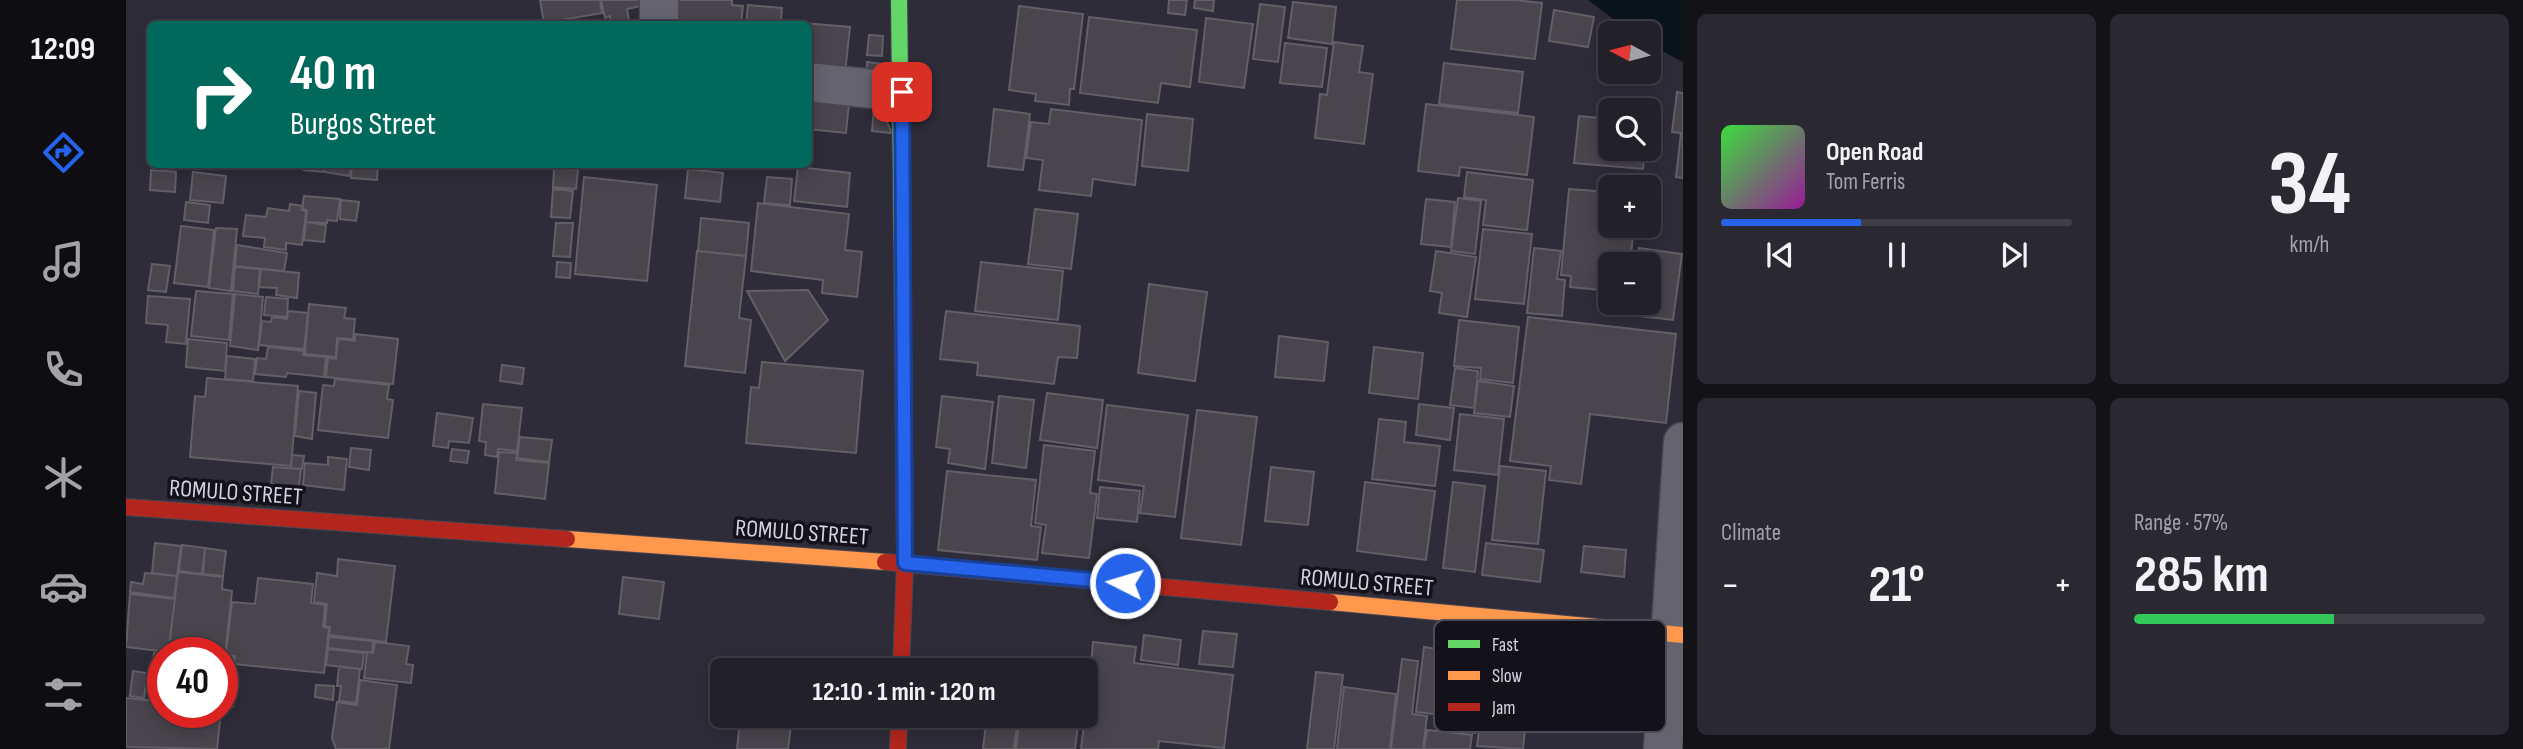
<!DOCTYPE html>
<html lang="en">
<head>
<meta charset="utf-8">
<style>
  :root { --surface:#22212a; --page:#2a2932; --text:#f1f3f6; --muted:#a2a3a8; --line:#3f3e47; --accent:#2563eb }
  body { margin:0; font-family:"Sofia Sans Condensed",sans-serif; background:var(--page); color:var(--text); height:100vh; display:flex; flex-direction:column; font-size:26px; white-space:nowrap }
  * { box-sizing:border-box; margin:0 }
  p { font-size:23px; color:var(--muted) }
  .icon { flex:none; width:38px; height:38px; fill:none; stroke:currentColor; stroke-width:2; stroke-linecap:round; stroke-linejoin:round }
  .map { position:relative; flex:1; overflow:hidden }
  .details { display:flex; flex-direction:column; gap:14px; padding:14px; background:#131217; width:840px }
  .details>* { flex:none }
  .hud { position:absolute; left:21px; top:21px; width:665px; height:147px; border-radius:10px; box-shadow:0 4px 18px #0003,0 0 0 2px var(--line); background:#00695c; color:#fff; overflow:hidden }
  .needle { width:46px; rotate:277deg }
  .buttons { position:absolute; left:1472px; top:21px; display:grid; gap:14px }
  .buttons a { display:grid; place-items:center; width:63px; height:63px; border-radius:10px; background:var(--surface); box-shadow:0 4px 18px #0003,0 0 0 2px var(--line); font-size:35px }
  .speed { position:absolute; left:21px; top:637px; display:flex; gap:14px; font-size:35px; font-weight:700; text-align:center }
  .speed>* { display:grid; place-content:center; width:91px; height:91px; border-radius:50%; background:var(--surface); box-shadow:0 4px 18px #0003,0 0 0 2px var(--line); line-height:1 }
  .speed .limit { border:10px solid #d22; background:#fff; color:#111 }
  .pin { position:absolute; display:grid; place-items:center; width:60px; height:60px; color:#fff; margin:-30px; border-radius:14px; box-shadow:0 4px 10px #0006 }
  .me { position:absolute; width:77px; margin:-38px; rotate:275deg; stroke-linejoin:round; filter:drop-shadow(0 0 5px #0008) }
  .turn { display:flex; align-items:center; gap:24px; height:147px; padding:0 28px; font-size:32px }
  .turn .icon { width:91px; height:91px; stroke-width:2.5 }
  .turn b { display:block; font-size:49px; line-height:60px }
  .big { font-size:52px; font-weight:700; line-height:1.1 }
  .details .tile { flex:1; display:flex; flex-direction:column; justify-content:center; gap:10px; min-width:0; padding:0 24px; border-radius:10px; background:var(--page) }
  .details .dial { align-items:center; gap:0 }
  .dial b { font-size:91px; line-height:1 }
  .song { display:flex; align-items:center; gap:21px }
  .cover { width:84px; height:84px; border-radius:10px; background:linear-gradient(135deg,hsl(120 70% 55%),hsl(300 70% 35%)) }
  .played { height:7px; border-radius:4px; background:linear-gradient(90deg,var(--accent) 40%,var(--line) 40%) }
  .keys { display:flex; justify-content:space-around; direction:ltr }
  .heat { display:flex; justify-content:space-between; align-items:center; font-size:38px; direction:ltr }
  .charge { height:10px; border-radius:5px; background:linear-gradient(90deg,#34c759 57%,var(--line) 0) }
  .details .tiles { flex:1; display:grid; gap:14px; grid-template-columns:repeat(2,1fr) }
  .trip { position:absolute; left:584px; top:658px; width:388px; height:70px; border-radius:10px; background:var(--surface); box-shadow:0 4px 18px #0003,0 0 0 2px var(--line); font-weight:700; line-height:70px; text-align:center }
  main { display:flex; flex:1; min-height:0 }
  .menu { display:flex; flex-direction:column; width:126px; justify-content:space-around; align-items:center; background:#0e0d11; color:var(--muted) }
  .menu .icon { width:49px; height:49px }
  .menu .on { color:var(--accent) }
  .menu b { font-size:32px; color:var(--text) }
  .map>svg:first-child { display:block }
  .water { fill:#09141d }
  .building { fill:#4a444c; stroke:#645e67; stroke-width:2 }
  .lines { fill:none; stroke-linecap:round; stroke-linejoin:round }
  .street-casing { stroke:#484751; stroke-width:41 }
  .fast-casing { stroke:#484751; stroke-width:18 }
  .slow-casing { stroke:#484751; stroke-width:18 }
  .jam-casing { stroke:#484751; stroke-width:18 }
  .street { stroke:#65636e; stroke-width:38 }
  .fast { stroke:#63d668; stroke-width:16 }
  .slow { stroke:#ff974d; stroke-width:16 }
  .jam { stroke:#b3261e; stroke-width:16 }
  .route-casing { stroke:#184099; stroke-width:18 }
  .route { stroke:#2563eb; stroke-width:12 }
  .labels { text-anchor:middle; stroke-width:7; stroke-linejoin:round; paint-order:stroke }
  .street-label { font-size:24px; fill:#d4d3e1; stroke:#13121b }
  .key { fill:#13121b; stroke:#4d4c56; stroke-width:2 }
  .key-label { font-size:19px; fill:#d4d3e1 }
</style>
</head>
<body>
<main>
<nav class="menu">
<b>12:09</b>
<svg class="icon on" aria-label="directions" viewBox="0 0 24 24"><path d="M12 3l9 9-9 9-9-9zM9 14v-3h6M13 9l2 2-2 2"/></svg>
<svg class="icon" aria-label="music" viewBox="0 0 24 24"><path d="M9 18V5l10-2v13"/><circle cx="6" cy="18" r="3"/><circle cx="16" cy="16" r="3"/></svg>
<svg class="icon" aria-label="phone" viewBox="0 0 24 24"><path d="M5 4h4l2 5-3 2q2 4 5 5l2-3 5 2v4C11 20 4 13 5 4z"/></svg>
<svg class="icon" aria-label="climate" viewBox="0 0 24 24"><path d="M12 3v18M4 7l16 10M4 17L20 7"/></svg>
<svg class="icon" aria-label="car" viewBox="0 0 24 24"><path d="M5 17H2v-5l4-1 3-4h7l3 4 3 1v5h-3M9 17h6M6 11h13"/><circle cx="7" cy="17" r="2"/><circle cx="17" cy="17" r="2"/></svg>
<svg class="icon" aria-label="filters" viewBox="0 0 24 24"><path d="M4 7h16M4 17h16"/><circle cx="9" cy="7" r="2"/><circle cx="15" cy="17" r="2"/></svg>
</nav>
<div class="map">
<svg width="1557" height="749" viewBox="0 0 1557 749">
  <rect width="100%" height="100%" fill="#2e2c38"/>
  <!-- water -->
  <path class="water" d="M 1462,0 L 1557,0 L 1557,62 L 1523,44 L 1522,33 L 1506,33 Z"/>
  <!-- building -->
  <path class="building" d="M 414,0 L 474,0 L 476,13 L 418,23 Z
    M 475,0 L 518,0 L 519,5 L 501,9 L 503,21 L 485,24 L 484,16 L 479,18 Z
    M 548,0 L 606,0 L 606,5 L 617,6 L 615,24 L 546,24 Z
    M 1043,0 L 1061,0 L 1059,15 L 1042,13 Z
    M 1069,0 L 1088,0 L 1087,11 L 1068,8 Z
    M 1331,0 L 1389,0 L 1416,3 L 1409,59 L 1325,49 Z
    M 1167,2 L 1210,7 L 1206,44 L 1162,38 Z
    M 1134,4 L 1159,7 L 1152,62 L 1127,59 Z
    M 622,5 L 656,8 L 655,21 L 675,23 L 675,24 L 620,24 Z
    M 893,6 L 957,14 L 948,89 L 944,89 L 943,105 L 909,101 L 910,94 L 883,90 Z
    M 1428,10 L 1468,17 L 1462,47 L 1423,41 Z
    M 963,17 L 1071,30 L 1064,87 L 1035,83 L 1032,103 L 954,93 Z
    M 1080,18 L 1127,24 L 1118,88 L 1073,82 Z
    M 677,23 L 724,27 L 719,74 L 682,71 L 682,24 Z
    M 743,35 L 757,36 L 756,56 L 741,55 Z
    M 1208,42 L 1237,46 L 1233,72 L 1247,74 L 1238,144 L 1189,138 L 1194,94 L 1201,95 Z
    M 1159,43 L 1201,48 L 1196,87 L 1154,83 Z
    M 741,62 L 757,64 L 755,81 L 740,81 Z
    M 1318,63 L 1397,72 L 1392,113 L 1313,104 Z
    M 1551,92 L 1557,93 L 1557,178 L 1550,177 L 1555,133 L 1546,132 Z
    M 749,96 L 766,133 L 746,131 Z
    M 682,99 L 723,103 L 720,133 L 682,129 Z
    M 1300,104 L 1408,117 L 1401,175 L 1334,167 L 1333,176 L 1292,171 Z
    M 868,109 L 904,114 L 897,170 L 862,166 Z
    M 925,109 L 1016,120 L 1009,185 L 967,179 L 965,196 L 913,190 L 917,160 L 900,158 L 905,122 L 923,124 Z
    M 1021,114 L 1067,119 L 1062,171 L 1016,166 Z
    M 1453,116 L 1484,119 L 1484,149 L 1519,149 L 1517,169 L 1448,163 Z
    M 178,164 L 199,164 L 198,172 L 178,170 Z
    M 199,164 L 225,164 L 224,176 L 198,172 Z
    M 226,164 L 252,164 L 251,180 L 225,178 Z
    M 610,164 L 647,164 L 647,169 Z
    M 672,167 L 724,173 L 721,207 L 668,201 Z
    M 428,168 L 452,170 L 450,189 L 427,187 Z
    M 562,169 L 597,173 L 594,202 L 559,198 Z
    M 25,170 L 50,172 L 49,192 L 24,190 Z
    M 67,172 L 100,176 L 97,203 L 64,200 Z
    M 1341,172 L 1407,180 L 1401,230 L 1357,225 L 1360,200 L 1338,197 Z
    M 458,177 L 531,185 L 521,281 L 449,274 Z
    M 641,177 L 666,179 L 664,205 L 638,203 Z
    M 427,189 L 447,191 L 444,218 L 425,217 Z
    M 1443,189 L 1484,192 L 1484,226 L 1508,226 L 1504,264 L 1484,264 L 1484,291 L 1444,287 L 1445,276 L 1435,275 Z
    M 178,196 L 214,199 L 211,221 L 201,220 L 201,223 L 180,222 L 181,210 L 176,209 Z
    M 1332,198 L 1355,201 L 1349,254 L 1325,251 Z
    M 1300,199 L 1329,202 L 1325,247 L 1295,244 Z
    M 215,200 L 233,202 L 230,221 L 214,219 Z
    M 60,202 L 84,205 L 82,223 L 58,220 Z
    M 632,203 L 723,214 L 719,250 L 736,252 L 731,297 L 696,293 L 697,280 L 625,271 Z
    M 164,204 L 177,206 L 176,210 L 180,211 L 176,245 L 160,243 L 160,250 L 138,247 L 139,238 L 117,236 L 120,215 L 140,217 L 142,208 L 163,211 Z
    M 909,209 L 952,214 L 945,269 L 902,264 Z
    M 575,218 L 623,223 L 620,256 L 572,251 Z
    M 180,222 L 200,225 L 198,242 L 178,240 Z
    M 430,223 L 447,223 L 444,257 L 427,256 Z
    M 55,226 L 88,230 L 82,287 L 48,283 Z
    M 90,228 L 111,229 L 105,291 L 83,288 Z
    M 1357,229 L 1406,234 L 1398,304 L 1349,299 Z
    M 111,245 L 161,253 L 158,271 L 109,266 Z
    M 1408,248 L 1435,251 L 1431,279 L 1439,280 L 1436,316 L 1401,313 Z
    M 1513,248 L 1556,254 L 1547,320 L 1505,315 L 1506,303 L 1522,303 L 1522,264 L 1511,264 Z
    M 571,251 L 620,256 L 613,318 L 625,320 L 619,373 L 559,366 Z
    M 1310,251 L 1350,257 L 1341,317 L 1313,313 L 1316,293 L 1304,291 Z
    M 431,262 L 445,263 L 444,278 L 430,277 Z
    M 855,262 L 937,271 L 932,320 L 849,311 Z
    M 26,264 L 44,266 L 40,292 L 22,290 Z
    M 109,267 L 134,269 L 132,294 L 107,291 Z
    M 135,269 L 173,273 L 171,298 L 150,295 L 151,288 L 133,287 Z
    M 1023,284 L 1081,292 L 1069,381 L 1012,373 Z
    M 682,290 L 702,320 L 659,361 L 621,291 Z
    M 70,291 L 107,294 L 103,340 L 65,336 Z
    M 109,294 L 137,297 L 132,350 L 104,346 Z
    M 22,296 L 64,299 L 60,344 L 40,342 L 42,325 L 20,323 Z
    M 140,297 L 162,299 L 161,317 L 138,315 Z
    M 183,304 L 220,308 L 218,318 L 229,319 L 227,339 L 211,338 L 210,357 L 179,354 Z
    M 162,311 L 182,313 L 178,349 L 133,345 L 136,321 L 145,322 L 146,317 L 161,319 Z
    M 820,311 L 954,326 L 951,358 L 932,357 L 928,384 L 851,375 L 852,363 L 814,359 Z
    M 1402,317 L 1550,334 L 1540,423 L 1464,414 L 1455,484 L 1423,480 L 1425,466 L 1384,461 Z
    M 1333,320 L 1393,327 L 1387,383 L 1354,379 L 1355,368 L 1328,366 Z
    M 229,334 L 272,339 L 267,384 L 200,377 L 202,358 L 210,359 L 212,339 L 229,341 Z
    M 1153,336 L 1202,342 L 1198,381 L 1149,377 Z
    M 62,339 L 101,343 L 99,371 L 60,367 Z
    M 142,347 L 178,351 L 177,355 L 200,357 L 198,377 L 161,373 L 160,377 L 129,374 L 131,358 L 140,359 Z
    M 1248,347 L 1297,353 L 1292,399 L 1243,393 Z
    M 101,356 L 129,359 L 127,381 L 99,379 Z
    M 636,362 L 737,371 L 730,453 L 620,443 L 625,387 L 633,388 Z
    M 376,365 L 398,368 L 396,384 L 374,381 Z
    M 1329,368 L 1352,371 L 1348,408 L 1324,405 Z
    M 81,378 L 172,386 L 165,466 L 64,457 L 69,396 L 79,397 Z
    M 209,379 L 263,385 L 261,399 L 267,400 L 262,438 L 192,430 L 197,385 L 208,386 Z
    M 1352,381 L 1388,386 L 1384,417 L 1348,413 Z
    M 173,391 L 190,393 L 186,439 L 169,436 Z
    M 921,393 L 977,400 L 971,448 L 914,440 Z
    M 816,396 L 867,402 L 859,469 L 822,463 L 824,449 L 810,447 Z
    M 873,396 L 908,400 L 900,468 L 866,463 Z
    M 357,404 L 396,408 L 391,451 L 372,449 L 371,457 L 359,455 L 360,442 L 353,441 Z
    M 1293,404 L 1328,408 L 1324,440 L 1290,435 Z
    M 981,405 L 1062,415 L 1049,517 L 1014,513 L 1018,486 L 972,480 Z
    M 1071,410 L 1131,417 L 1115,545 L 1055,538 Z
    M 311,413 L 347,418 L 343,443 L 323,441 L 322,448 L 307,446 Z
    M 1334,414 L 1378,419 L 1372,475 L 1328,470 Z
    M 1253,419 L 1280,422 L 1278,442 L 1314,446 L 1309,486 L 1246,479 Z
    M 394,437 L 426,440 L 423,462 L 391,458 Z
    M 918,445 L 969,451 L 964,493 L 971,494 L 963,558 L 916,553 L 920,525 L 909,523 Z
    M 225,448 L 245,450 L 243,470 L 223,467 Z
    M 326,449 L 343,451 L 341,463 L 324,461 Z
    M 373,452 L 391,453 L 390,460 L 423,463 L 419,499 L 369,493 Z
    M 166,455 L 178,456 L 176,469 L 165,468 Z
    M 202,457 L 221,459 L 218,490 L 177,485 L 179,463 L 202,465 Z
    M 1374,466 L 1420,471 L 1412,544 L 1366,540 Z
    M 147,467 L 175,469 L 173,487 L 145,484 Z
    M 1145,467 L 1188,472 L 1182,525 L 1139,521 Z
    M 821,471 L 910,480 L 905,526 L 915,527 L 911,560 L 812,550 Z
    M 1239,482 L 1309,491 L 1300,560 L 1231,551 Z
    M 1327,482 L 1359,486 L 1349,572 L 1317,568 Z
    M 974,487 L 1014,491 L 1011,522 L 971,518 Z
    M 29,543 L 55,546 L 51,576 L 26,573 Z
    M 1360,543 L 1418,550 L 1414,582 L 1356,575 Z
    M 56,545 L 79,548 L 76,574 L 53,571 Z
    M 1458,546 L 1500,550 L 1498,577 L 1455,572 Z
    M 79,548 L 100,551 L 97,576 L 77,574 Z
    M 212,559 L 269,566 L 260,642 L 203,635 L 204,627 L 199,626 L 201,604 L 188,602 L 191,573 L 211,576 Z
    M 52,572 L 97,577 L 96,589 L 106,591 L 99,655 L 43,649 Z
    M 19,573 L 51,576 L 48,598 L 4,592 L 5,582 L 17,584 Z
    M 497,577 L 538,582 L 533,619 L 493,614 Z
    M 132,578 L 187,584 L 185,603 L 199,605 L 197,627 L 203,628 L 198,673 L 108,664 L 109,656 L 100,655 L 106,602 L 129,604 Z
    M 4,594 L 49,599 L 42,652 L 0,647 Z
    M 1077,631 L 1111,634 L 1107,667 L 1073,664 Z
    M 1018,635 L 1055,640 L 1052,665 L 1015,660 Z
    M 203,637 L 247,641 L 246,653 L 202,648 Z
    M 249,642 L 283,646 L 280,664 L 287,665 L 285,683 L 238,678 L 241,652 L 247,653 Z
    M 967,642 L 1010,647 L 1008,663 L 1107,675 L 1098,748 L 1033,741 L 1032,749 L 955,749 L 959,716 L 961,716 Z
    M 1298,647 L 1324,651 L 1316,715 L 1290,712 Z
    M 202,649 L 238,653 L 236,669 L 200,665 Z
    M 28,653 L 37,654 L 37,698 L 28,697 L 30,678 L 25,678 Z
    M 96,657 L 107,658 L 106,673 L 111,674 L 107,707 L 98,706 L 99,699 L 96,698 Z
    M 1276,659 L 1292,661 L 1286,714 L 1301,716 L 1297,749 L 1265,749 Z
    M 213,667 L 234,669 L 230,703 L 213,701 L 215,686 L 211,686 Z
    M 7,671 L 21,673 L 18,698 L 4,696 Z
    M 1190,672 L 1217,675 L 1208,749 L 1181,749 Z
    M 1324,674 L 1356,679 L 1349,733 L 1316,729 Z
    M 234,680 L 271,685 L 263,749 L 210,749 L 206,738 L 211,702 L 231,705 Z
    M 190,685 L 208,686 L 207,700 L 189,697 Z
    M 1218,687 L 1270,694 L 1264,749 L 1211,749 Z
    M 592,688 L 597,689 L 597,716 L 626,716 L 625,720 L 589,716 Z
    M 1357,697 L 1402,702 L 1397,749 L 1351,746 Z
    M 0,698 L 37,702 L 37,712 L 95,712 L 91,749 L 0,747 Z
    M 861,716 L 892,716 L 888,749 L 857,749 Z
    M 894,716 L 953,716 L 949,749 L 890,749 Z
    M 614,721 L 665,726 L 662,749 L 611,749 Z
    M 1301,730 L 1346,735 L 1344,749 L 1298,749 Z"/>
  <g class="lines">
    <!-- street casing -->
    <g class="street-casing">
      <path id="street" d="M 533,0 L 533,24
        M 682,82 L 776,92
        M 1537,749 L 1557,442"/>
    </g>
    <!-- fast casing -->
    <g class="fast-casing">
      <path id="fast" d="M 773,0 L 777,335"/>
    </g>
    <!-- slow casing -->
    <g class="slow-casing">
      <path id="slow" d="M 441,539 L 759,562
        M 1204,602 L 1557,635"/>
    </g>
    <!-- jam casing -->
    <g class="jam-casing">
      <path id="jam" d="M 0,507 L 441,539
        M 759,562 L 1204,602
        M 775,670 L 779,563 L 777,335
        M 772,749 L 773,716"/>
    </g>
    <!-- street -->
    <use href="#street" class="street"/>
    <!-- fast -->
    <use href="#fast" class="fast"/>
    <!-- slow -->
    <use href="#slow" class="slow"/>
    <!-- jam -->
    <use href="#jam" class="jam"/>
  </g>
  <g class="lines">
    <!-- route casing -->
    <g class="route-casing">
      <path id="route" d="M 776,92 L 779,563 L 999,583"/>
    </g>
    <!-- route -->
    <use href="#route" class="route"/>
  </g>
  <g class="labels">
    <!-- street labels -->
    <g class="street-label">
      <text transform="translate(110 492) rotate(4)" y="8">ROMULO STREET</text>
      <text transform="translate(676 532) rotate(4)" y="8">ROMULO STREET</text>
      <text transform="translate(1241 582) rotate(5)" y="8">ROMULO STREET</text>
    </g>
  </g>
  <!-- legend -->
  <rect x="1308" y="620" width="232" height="112" rx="10" class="key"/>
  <rect x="1322" y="640" width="32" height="8" fill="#63d668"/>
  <rect x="1322" y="671" width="32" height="9" fill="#ff974d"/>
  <rect x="1322" y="703" width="32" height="8" fill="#b3261e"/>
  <g class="key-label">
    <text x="1366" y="651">Fast</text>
    <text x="1366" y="682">Slow</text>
    <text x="1366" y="714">Jam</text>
  </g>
</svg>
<div class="buttons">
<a><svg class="needle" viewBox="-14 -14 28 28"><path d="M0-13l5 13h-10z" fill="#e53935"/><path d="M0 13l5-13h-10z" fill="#a2a3a8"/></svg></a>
<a><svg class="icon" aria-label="search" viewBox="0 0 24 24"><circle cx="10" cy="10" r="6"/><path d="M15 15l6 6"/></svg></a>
<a>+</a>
<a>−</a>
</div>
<div class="speed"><div class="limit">40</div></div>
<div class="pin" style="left:776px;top:92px;background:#d93025"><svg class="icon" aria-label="arrive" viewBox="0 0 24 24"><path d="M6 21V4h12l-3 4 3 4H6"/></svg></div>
<svg class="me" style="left:999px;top:583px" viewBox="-20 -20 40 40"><circle r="17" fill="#2563eb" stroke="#fff" stroke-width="3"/><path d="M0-11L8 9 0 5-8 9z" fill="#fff"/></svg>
<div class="trip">12:10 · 1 min · 120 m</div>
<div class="hud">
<div class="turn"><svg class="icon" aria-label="right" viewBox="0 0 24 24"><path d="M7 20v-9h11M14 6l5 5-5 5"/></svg><div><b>40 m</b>Burgos Street</div></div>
</div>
</div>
<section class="details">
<div class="tiles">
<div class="tile">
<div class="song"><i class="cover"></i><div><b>Open Road</b><p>Tom Ferris</p></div></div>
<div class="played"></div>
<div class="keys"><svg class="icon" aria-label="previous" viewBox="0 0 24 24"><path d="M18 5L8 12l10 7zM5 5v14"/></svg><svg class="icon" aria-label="pause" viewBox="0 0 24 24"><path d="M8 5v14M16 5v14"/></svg><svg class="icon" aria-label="next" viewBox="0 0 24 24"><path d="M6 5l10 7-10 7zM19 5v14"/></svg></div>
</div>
<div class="tile dial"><b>34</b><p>km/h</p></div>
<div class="tile"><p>Climate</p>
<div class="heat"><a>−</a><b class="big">21°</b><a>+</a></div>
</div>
<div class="tile"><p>Range · 57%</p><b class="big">285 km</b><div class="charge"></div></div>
</div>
</section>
</main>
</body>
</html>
